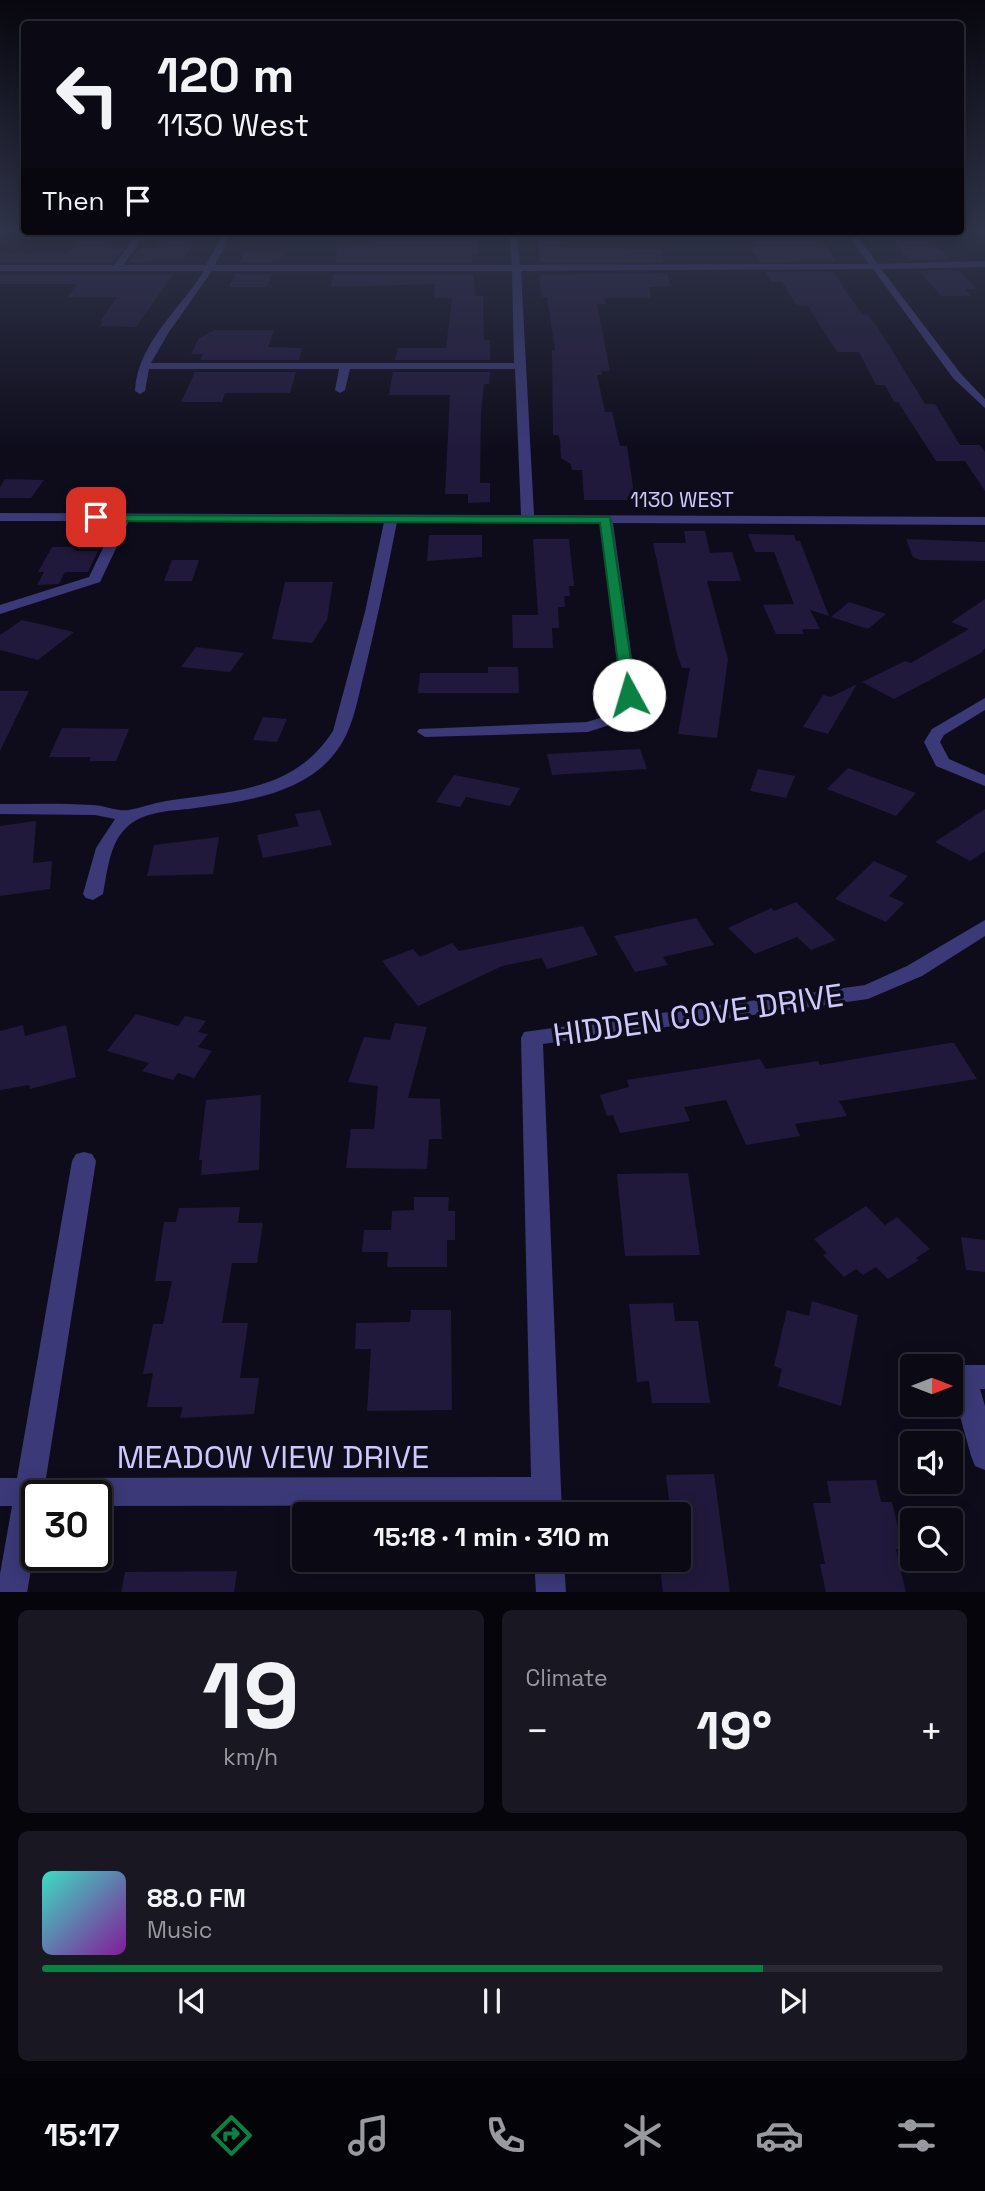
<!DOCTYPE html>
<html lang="en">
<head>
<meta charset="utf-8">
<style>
  :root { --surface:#0a0914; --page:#181722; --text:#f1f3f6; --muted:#999aa0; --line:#2a2a34; --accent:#0b8043 }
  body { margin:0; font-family:"Space Grotesk",sans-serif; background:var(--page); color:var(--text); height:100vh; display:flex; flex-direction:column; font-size:26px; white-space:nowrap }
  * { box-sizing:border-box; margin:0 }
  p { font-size:23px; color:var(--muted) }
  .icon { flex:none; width:38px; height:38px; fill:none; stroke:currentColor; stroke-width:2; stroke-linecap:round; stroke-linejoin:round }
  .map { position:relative; height:1592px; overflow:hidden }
  .drawer { display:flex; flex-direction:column; gap:18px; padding:18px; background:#06050b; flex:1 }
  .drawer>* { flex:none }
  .guide { position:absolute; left:21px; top:21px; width:943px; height:214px; border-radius:7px; box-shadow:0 4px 18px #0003,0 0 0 2px var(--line); background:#0a0914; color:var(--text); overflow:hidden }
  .needle { width:46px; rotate:90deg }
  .buttons { position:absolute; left:900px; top:1354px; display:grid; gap:14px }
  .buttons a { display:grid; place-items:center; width:63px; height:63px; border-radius:7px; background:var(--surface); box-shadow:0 4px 18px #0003,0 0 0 2px var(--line); font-size:35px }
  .speed { position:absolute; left:21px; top:1480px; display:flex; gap:14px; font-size:35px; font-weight:700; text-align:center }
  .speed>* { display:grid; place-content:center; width:91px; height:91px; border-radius:50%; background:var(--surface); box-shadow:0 4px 18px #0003,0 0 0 2px var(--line); line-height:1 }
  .speed .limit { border:4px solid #111; border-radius:10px; background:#fff; color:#111 }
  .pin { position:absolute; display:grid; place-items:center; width:60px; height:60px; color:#fff; margin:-30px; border-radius:14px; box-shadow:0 4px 10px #0006 }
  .me { position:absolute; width:77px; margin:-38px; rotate:354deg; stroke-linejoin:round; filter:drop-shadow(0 0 5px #0008) }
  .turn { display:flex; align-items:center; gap:24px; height:147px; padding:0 21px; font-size:32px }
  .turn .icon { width:91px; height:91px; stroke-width:2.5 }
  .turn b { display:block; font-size:49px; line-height:60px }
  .then { display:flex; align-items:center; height:66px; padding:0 21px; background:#0003; gap:14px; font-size:26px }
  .big { font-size:52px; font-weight:800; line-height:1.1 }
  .drawer .widget { flex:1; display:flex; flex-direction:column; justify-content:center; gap:10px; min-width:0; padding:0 24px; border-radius:10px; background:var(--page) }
  .drawer .dial { align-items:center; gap:0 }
  .dial b { font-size:91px; line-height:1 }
  .song { display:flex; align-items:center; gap:21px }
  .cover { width:84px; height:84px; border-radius:10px; background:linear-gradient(135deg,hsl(170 70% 55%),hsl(290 70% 35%)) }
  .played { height:7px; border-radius:4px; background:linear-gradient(90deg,var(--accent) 80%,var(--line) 80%) }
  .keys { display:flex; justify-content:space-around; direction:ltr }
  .heat { display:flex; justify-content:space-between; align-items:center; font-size:38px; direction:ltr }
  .drawer .tiles { flex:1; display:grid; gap:18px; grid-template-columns:1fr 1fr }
  .widget:last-child { grid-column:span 2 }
  .trip { position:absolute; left:292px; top:1502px; width:399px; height:70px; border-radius:7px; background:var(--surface); box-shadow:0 4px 18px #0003,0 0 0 2px var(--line); font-weight:800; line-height:70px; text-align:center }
  .dock { display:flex; height:112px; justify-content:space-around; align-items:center; background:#040408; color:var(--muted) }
  .dock .icon { width:49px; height:49px }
  .dock .on { color:var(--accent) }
  .dock b { font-size:32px; color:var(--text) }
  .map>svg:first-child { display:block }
  .building { fill:#20193b }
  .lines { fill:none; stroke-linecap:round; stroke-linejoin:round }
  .minor { fill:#3b3978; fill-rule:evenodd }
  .route { fill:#0b8043; stroke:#07532c; stroke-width:2 }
  .labels { text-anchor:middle; stroke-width:7; stroke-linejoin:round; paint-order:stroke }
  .far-street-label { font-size:21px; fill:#cec9fd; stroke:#0e0c1b }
  .near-street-label { font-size:32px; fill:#cec9fd; stroke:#0e0c1b }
</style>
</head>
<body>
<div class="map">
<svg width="985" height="1593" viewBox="0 0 985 1593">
  <rect width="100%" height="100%" fill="#0e0c1b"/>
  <!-- building -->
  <path class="building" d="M 86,231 L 122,234 L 111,248 L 124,248 L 113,262 L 0,262 L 0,253 L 67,253 Z
    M 176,231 L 200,231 L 183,261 L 128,262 L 139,248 L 157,248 L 167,233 Z
    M 537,231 L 558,231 L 560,247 L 660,249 L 664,262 L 540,262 Z
    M 790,231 L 815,231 L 836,261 L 760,262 L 751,247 L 757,247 L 752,236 L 794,236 Z
    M 458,232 L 476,232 L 478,235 L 477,255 L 472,255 L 473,262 L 335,262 L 338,245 L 372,244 L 373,238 Z
    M 886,232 L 925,233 L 949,259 L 910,260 Z
    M 244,253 L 283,253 L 278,262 L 240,262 Z
    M 959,270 L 977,289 L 965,289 L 971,296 L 941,296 L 919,271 Z
    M 766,272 L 833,272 L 862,314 L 867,314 L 877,326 L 925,404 L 935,404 L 960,445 L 980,445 L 985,452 L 985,491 L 965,461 L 936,461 L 898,402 L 894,402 L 885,385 L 876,385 L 859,352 L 837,352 L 808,306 L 797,306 L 782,282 L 771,282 Z
    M 667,273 L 671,286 L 649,287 L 651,298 L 605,298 L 606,304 L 597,304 L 610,371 L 601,371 L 602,375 L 597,375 L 605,412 L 612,412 L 620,446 L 627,446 L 635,500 L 584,500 L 582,470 L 572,470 L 571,464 L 561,458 L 560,440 L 558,435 L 553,435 L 552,350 L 555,350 L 547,297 L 542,297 L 539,278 L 541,274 Z
    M 0,274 L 174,274 L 136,327 L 100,326 L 103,321 L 100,321 L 117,297 L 68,297 L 77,284 L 0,284 Z
    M 235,274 L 273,274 L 266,287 L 229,287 Z
    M 333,274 L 473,274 L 475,296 L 483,296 L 484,340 L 490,340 L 490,360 L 395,360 L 398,348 L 446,348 L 452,298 L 434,298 L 435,284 L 331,287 Z
    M 215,330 L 274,330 L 268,347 L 302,348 L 299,360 L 200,360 L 203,354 L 191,354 L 199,338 Z
    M 195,372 L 296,372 L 290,393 L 225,393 L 222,402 L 181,402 Z
    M 393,372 L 490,372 L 489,384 L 484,384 L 481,413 L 480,483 L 490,483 L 490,502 L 468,503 L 468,494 L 445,494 L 450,395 L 389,395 Z
    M 5,479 L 44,480 L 31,498 L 0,498 L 0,487 Z
    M 684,531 L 705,531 L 710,553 L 732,552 L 741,581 L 707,581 L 728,659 L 717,738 L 678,734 L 690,668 L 682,668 L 677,654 L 653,543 L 686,543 Z
    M 748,534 L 794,535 L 796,541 L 800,541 L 829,616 L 810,610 L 820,629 L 802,629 L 804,634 L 776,634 L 763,605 L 794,604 L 774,552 L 755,552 Z
    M 429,535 L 482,535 L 482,557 L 427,561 Z
    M 533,539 L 569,539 L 574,586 L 569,586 L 570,596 L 564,596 L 565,607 L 558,607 L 559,628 L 552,628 L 553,648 L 513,648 L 512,615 L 538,615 Z
    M 906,539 L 985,542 L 985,561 L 920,560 L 913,557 Z
    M 52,547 L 72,547 L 77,551 L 98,551 L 88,572 L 65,572 L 59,584 L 37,585 L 44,572 L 38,572 Z
    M 172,560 L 199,560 L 192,581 L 164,581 Z
    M 285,582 L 333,582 L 327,620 L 312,643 L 272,639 Z
    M 985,599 L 985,648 L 981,653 L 894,699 L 862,682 L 905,661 L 911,663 L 969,629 L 951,622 Z
    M 849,602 L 886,614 L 868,629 L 831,617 Z
    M 22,620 L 74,632 L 38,660 L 0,650 L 0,635 Z
    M 196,647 L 244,653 L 230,672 L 181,667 Z
    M 488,667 L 518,667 L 519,693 L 418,693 L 420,673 L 488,673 Z
    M 857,684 L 828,734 L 803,727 L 823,695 L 831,697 Z
    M 0,691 L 29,691 L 0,751 Z
    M 263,717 L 287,719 L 277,742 L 253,740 Z
    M 62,728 L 129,729 L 116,761 L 89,761 L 91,757 L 49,757 Z
    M 640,749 L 647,769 L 552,775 L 547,754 Z
    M 848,768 L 916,793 L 896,816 L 827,789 Z
    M 758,769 L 795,776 L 786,798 L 750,791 Z
    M 454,775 L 520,788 L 510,806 L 466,797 L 460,807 L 436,802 Z
    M 985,809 L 985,851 L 970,861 L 935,842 Z
    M 320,810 L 332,845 L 263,858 L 257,835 L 299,826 L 295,814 Z
    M 36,821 L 33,863 L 52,861 L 50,889 L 0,896 L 0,826 Z
    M 219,837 L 213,874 L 147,876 L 154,845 Z
    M 874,861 L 908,876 L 889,896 L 904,903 L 886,922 L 835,899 Z
    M 796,902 L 836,940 L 811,950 L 797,937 L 755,954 L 728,928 L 771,908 L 774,911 Z
    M 696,918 L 714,945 L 663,957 L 668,965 L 635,972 L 614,936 Z
    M 583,926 L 598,955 L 547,969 L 542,958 L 502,966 L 418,1006 L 382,961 L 413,949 L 420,957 L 452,943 L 459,951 Z
    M 136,1014 L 178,1026 L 185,1016 L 206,1021 L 198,1032 L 208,1034 L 198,1047 L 212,1051 L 194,1078 L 178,1073 L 173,1080 L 142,1071 L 149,1063 L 107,1051 Z
    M 395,1023 L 427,1027 L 408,1098 L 440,1099 L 442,1139 L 429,1139 L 427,1169 L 346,1168 L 351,1129 L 374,1129 L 378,1086 L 348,1082 L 364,1037 L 390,1040 Z
    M 23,1025 L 25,1036 L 66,1025 L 76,1077 L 30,1089 L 29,1085 L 0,1090 L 0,1031 Z
    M 949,1043 L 954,1043 L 977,1079 L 839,1101 L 847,1116 L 795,1124 L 800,1136 L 746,1145 L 726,1100 L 684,1107 L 690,1121 L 620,1133 L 613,1115 L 607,1116 L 600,1095 L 629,1087 L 627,1080 L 760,1059 L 766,1069 L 818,1061 L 820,1065 Z
    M 261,1095 L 259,1170 L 201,1175 L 202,1160 L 199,1160 L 206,1100 Z
    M 688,1173 L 700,1255 L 625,1256 L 617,1174 Z
    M 414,1197 L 449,1197 L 448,1211 L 455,1211 L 455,1240 L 447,1240 L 447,1267 L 387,1267 L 388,1252 L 362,1252 L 364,1230 L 391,1230 L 392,1211 L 414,1210 Z
    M 866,1206 L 885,1225 L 897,1217 L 930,1249 L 916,1258 L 919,1260 L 888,1279 L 876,1267 L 863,1275 L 856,1269 L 844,1277 L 823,1255 L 827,1253 L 814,1239 Z
    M 240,1207 L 238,1223 L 263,1223 L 257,1263 L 232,1263 L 222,1323 L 248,1323 L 240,1378 L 259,1378 L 254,1414 L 180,1418 L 183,1407 L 147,1407 L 153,1373 L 143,1374 L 153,1324 L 163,1324 L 172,1281 L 155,1281 L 164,1222 L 176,1222 L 179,1208 Z
    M 961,1237 L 985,1240 L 985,1272 L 966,1270 Z
    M 812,1301 L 858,1315 L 841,1406 L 778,1386 L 782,1369 L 774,1366 L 787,1310 L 809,1316 Z
    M 673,1303 L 675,1321 L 698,1321 L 710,1403 L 652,1403 L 649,1381 L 637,1382 L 629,1304 Z
    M 411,1310 L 451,1310 L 452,1410 L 367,1411 L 371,1349 L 355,1349 L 356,1323 L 410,1322 Z
    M 714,1474 L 730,1593 L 663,1593 L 659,1559 L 679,1559 L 679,1514 L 671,1514 L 666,1475 Z
    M 876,1480 L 881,1502 L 892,1502 L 903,1549 L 896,1549 L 906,1593 L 826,1593 L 820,1564 L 825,1564 L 813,1503 L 831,1503 L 827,1481 Z
    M 237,1571 L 234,1593 L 121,1593 L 125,1572 Z"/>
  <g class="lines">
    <!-- minor -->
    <path class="minor" d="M 140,231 L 148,231 L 123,265 L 206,265 L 225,231 L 233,231 L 215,265 L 512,265 L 509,231 L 517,231 L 520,265 L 869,264 L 845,231 L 853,231 L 878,264 L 985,261 L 985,267 L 881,269 L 961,374 L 985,399 L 985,408 L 953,378 L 873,269 L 521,271 L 534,515 L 985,517 L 985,525 L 613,523 L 637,695 L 636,705 L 628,719 L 588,732 L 425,737 L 417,732 L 419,729 L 587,722 L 616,713 L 621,695 L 600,523 L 397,522 C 387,573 376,624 364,674 C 357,701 353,731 335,753 C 302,796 239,802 189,809 C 167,811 141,812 125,829 C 109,845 107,874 103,894 L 93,900 L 86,898 L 83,894 L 96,848 L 115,819 L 95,815 L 0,814 L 0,804 C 31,804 61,803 92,805 C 104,805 118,812 129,810 C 141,808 153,803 166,801 C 231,791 294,792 333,731 L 365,612 L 384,522 L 129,521 L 100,582 L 0,614 L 0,605 L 89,577 L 116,521 L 0,521 L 0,513 L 521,515 L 515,369 L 350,369 L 345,390 L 340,393 L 335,390 L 339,369 L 149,369 L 145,391 L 140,394 L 135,391 C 137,344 180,309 204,271 L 0,271 L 0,265 L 114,265 ZM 212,271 L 512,271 L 514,363 L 151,363 L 169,332 Z
      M 985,698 L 985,710 L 944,735 L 940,742 L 949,759 L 985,775 L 985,786 L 936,766 L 924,742 L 932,729 Z
      M 985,920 L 985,936 L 922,976 L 868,999 L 543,1044 L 562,1514 L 532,1514 L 532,1505 L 96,1506 L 96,1496 L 37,1496 L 37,1534 L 27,1593 L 0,1593 L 0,1574 L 12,1506 L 0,1506 L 0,1478 L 17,1478 L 72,1161 L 76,1154 L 84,1152 L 92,1154 L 96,1161 L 46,1478 L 531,1477 L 521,1038 L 524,1032 L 865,985 L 907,966 Z
      M 963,1365 L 985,1365 L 985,1389 L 980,1389 L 985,1406 L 985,1470 L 975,1466 L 971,1456 L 950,1380 L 953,1368 Z
      M 534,1559 L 564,1559 L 566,1593 L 536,1593 Z"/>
  </g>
  <!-- sky -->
  <linearGradient id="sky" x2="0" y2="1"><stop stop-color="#08070f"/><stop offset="0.51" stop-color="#30344a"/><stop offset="1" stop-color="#30344a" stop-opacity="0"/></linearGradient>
  <rect width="985" height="452" fill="url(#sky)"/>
  <!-- route -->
  <path class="route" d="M 92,515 L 610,517 L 636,695 L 629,699 L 622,695 L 600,523 L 96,521 L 90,517 Z"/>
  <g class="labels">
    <!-- far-street labels -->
    <g class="far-street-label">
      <text x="682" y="507">1130 WEST</text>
    </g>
    <!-- near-street labels -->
    <g class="near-street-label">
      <text transform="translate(698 1015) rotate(-8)" y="11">HIDDEN COVE DRIVE</text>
      <text x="273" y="1468">MEADOW VIEW DRIVE</text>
    </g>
  </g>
</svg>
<div class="buttons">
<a><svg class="needle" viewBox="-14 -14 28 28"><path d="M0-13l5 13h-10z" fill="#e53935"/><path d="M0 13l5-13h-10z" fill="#999aa0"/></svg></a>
<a><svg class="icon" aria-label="sound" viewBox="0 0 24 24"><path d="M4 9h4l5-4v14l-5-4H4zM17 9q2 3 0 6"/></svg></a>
<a><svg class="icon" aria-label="search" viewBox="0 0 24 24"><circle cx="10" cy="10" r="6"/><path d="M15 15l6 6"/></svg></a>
</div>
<div class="speed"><div class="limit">30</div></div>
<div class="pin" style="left:96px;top:517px;background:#d93025"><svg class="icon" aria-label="arrive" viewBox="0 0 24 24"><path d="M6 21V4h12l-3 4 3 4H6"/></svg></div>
<svg class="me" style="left:629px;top:695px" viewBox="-20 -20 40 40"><circle r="19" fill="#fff"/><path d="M0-13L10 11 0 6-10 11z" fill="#0b8043"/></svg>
<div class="trip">15:18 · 1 min · 310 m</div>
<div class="guide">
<div class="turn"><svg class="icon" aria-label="left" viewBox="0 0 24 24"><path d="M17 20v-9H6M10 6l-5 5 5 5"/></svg><div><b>120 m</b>1130 West</div></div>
<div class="then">Then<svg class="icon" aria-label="arrive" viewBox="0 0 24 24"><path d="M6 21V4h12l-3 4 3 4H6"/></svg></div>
</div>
</div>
<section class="drawer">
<div class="tiles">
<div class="widget dial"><b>19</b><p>km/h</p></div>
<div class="widget"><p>Climate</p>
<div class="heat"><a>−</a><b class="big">19°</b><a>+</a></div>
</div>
<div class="widget">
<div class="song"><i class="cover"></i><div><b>88.0 FM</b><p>Music</p></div></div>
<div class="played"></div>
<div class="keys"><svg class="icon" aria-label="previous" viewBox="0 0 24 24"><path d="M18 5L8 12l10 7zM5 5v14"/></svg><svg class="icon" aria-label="pause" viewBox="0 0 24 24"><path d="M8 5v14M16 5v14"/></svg><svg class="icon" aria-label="next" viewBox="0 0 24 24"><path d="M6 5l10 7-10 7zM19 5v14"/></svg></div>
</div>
</div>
</section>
<nav class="dock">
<b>15:17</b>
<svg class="icon on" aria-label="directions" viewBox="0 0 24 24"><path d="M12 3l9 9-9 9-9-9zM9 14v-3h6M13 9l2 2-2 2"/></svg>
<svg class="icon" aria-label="music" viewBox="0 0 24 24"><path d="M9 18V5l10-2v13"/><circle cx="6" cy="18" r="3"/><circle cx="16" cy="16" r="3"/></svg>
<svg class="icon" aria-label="phone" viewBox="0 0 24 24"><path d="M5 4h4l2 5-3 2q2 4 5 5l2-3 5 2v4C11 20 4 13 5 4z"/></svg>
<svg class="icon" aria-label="climate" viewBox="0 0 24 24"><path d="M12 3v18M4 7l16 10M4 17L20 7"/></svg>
<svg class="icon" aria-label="car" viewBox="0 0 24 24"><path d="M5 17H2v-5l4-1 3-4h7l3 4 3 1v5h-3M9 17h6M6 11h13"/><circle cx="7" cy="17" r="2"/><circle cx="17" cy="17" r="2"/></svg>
<svg class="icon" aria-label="filters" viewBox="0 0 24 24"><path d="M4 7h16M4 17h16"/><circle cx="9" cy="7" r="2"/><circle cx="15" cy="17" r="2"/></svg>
</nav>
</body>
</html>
